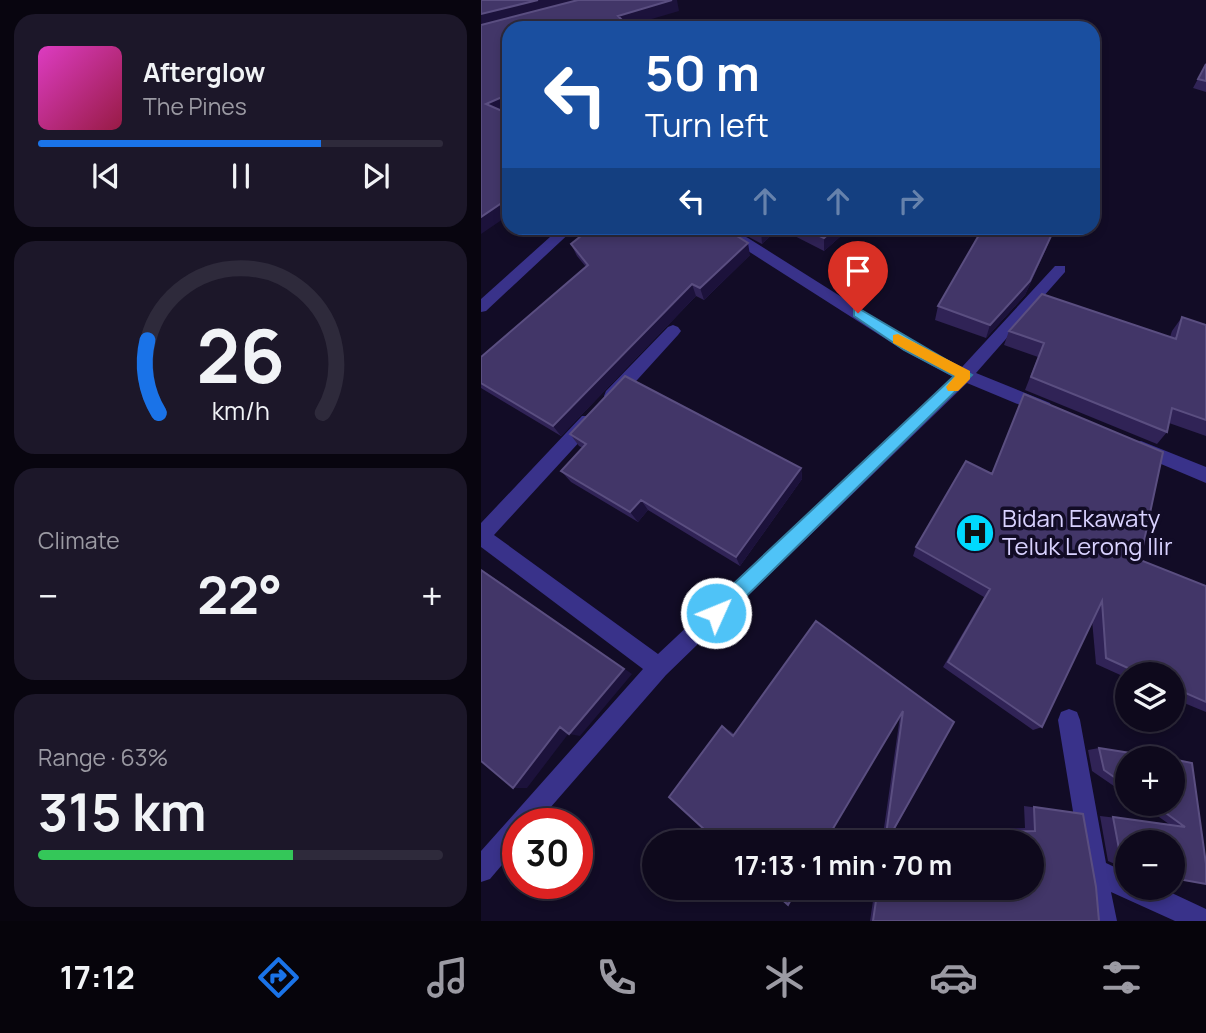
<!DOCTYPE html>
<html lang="en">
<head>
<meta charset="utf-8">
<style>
  :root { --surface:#0e091c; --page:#1c1729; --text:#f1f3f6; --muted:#9b9aa3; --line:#2e2a3b; --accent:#1a73e8 }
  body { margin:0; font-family:Manrope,sans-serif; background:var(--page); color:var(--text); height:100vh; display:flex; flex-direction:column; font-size:26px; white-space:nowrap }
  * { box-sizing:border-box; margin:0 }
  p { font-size:23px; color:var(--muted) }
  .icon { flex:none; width:38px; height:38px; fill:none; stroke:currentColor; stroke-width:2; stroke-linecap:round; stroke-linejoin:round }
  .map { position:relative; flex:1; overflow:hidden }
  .panel { display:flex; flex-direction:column; gap:14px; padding:14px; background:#08050f; width:481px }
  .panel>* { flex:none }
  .guide { position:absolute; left:21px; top:21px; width:598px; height:214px; border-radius:21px; box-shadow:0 4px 10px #0003,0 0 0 2px var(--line); background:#1a4fa0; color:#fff; overflow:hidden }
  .fabs { position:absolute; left:634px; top:662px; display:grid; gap:14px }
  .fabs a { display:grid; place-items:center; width:70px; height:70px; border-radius:50%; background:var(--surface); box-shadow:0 4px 10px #0003,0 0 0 2px var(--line); font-size:35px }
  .speed { position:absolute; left:21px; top:808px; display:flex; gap:14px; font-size:35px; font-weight:700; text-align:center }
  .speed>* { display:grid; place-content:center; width:91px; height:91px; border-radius:50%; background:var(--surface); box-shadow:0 4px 10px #0003,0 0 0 2px var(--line); line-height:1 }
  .speed .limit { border:10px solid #d22; background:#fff; color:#111 }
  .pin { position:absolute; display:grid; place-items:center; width:60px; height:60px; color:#fff; margin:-72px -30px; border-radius:50% 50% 50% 0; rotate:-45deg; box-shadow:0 0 7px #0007 }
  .pin .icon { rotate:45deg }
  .me { position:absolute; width:77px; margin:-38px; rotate:46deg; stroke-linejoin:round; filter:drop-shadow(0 0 5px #0008) }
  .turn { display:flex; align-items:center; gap:24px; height:147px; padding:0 28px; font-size:32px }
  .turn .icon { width:91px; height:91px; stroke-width:2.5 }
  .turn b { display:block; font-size:49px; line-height:60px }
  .lanes { display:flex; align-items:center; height:66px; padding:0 28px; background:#0003; justify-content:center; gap:35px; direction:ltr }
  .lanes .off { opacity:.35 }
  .big { font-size:52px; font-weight:700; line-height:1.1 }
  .panel .tile { flex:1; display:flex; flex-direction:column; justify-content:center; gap:10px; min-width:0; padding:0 24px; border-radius:21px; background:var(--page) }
  .panel .dial { align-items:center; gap:0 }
  .dial svg { height:182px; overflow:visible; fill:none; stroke:var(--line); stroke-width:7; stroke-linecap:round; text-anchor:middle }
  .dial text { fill:var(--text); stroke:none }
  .song { display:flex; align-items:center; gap:21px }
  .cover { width:84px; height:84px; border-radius:10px; background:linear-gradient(135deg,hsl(310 70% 55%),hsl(340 70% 35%)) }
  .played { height:7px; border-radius:4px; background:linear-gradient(90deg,var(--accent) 70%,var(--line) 70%) }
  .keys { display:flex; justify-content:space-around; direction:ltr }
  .heat { display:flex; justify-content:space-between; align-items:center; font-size:38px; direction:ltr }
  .charge { height:10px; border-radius:5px; background:linear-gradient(90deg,#34c759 63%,var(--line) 0) }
  .trip { position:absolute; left:161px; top:830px; width:402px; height:70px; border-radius:35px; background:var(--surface); box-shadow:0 4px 10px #0003,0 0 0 2px var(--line); font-weight:700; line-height:70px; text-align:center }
  .dock { display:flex; height:112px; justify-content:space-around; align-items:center; background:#06040b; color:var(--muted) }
  .dock .icon { width:49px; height:49px }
  .dock .on { color:var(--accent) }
  .dock b { font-size:32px; color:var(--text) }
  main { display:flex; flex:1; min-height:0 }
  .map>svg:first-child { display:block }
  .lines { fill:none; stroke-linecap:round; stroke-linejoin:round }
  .minor { fill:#39328a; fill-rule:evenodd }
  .wall { fill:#302356 }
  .shaded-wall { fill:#1c123b }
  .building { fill:#423668; stroke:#5a4e80; stroke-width:2 }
  .route { fill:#4fc3f7; stroke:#337fa1; stroke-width:2 }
  .slow { fill:#f59e0b }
  .labels { text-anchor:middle; stroke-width:7; stroke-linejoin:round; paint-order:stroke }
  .poi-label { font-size:24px; fill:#d9d2ff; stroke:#120c26; text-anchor:start }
</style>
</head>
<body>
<main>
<section class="panel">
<div class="tile">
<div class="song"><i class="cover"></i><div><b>Afterglow</b><p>The Pines</p></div></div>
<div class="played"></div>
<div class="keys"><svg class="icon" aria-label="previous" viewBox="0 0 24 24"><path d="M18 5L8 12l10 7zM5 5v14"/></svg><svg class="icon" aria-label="pause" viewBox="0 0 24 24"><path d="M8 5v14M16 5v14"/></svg><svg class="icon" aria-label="next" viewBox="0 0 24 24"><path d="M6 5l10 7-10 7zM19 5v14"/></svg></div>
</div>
<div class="tile dial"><svg viewBox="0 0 100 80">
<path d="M14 69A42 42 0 1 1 86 69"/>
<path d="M14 69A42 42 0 0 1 9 37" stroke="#1a73e8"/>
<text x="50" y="56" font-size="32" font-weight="700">26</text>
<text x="50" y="72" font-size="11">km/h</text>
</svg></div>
<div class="tile"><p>Climate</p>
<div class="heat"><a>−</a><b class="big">22°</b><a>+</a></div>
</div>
<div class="tile"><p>Range · 63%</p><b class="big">315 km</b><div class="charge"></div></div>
</section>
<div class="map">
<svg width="725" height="921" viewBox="0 0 725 921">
  <rect width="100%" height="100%" fill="#120c26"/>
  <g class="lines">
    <!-- minor -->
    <path class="minor" d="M 79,228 L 94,228 L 5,311 L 0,312 L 0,299 Z
      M 231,228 L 247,228 L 267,238 L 432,342 L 481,367 L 574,266 L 584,266 L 584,272 L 495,373 L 569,403 L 571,408 L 563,415 L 486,383 L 185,675 L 55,824 L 37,824 L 37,846 L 9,879 L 0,882 L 0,851 L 162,669 L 0,547 L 0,523 L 101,416 L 113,416 L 115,421 L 113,426 L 13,535 L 177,654 L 472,377 L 422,350 Z
      M 192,325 L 197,327 L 200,331 L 197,335 L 137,401 L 125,401 L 123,396 L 125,391 L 187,327 Z
      M 660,441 L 725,467 L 725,483 L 654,453 L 651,448 L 654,443 Z
      M 588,709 L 596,712 L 599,720 L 625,863 L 646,873 L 646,887 L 678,887 L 725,909 L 725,921 L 694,921 L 630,892 L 636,921 L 610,921 L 577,720 L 580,712 Z"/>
  </g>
  <!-- wall -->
  <path class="wall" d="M 725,64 L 725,92 L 712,88 Z
    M 260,228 L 369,228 L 343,251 L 298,228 L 281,244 L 266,236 L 266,233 Z
    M 571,234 L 565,249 L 544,295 L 505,338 L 454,320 L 457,306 Z
    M 90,244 L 269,255 L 223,300 L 215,296 L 80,436 L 0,388 L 0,357 L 105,267 L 96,256 Z
    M 701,317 L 725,325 L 725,436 L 688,423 L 686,432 L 676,444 L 544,390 L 557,357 L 523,345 L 528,331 L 689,337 L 691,331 Z
    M 543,394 L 659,560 L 725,586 L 725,712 L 691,698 L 691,674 L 646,674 L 646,678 L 615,664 L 611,620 L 561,727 L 552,730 L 462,667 L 503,597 L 432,556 L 435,547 L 511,474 Z
    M 89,434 L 320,468 L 321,479 L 259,566 L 167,510 L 157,522 L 90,482 L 80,471 L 102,448 L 98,446 Z
    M 335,621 L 473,722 L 412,832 L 544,828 L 543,806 L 602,814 L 618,921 L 389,921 L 394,887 L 551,887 L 551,842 L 401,842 L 419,716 L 344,842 L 247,729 L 253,734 Z
    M 618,748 L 646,758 L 646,795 L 611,771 L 607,750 Z
    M 658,803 L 691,803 L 725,864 L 646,842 L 646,869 L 627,861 L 619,816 L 688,824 Z"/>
  <!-- shaded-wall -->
  <path class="shaded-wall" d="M 57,0 L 109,0 L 0,27 L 0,14 Z
    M 191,0 L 196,0 L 198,11 L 140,28 L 137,16 Z
    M 28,94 L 28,109 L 12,116 L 5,104 Z
    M 28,198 L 28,215 L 0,234 L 0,217 Z
    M 283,228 L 298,228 L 281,244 L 280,231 Z
    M 354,228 L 369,228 L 343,251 L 343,238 Z
    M 571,234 L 565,249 L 544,295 L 505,338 L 509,325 Z
    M 267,243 L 269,255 L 223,300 L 219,288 Z
    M 211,284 L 215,296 L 80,436 L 72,426 Z
    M 320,468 L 321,479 L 259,566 L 255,557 Z
    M 160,500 L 167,510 L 157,522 L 149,512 Z
    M 0,569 L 151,674 L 99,736 L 88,734 Z
    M 79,727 L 91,729 L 46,788 L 32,788 Z"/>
  <!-- building -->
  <path class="building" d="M 0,0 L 57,0 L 0,14 Z
    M 97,0 L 191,0 L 137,16 L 149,28 L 28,28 L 28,94 L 5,104 L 28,114 L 28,198 L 0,217 L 0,25 Z
    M 725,64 L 725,81 L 717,79 Z
    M 110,228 L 243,228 L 267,243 L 219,288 L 211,284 L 72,426 L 0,383 L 0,357 L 107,265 L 90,244 Z
    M 273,228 L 283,228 L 280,231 Z
    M 321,228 L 354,228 L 343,238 Z
    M 502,228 L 549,228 L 571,234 L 549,281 L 509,325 L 457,306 Z
    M 561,294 L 695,339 L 701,317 L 725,325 L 725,420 L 691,408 L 686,432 L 550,377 L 563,343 L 528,331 Z
    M 144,376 L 320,468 L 255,557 L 160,500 L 149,512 L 80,471 L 105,444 L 89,434 Z
    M 543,394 L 682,452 L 659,560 L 725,586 L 725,702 L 691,687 L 691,674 L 660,674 L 625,658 L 621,601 L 561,727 L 467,662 L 509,589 L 435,547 L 485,461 L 511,474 Z
    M 0,570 L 143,669 L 88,734 L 79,727 L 32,788 L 0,761 Z
    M 335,621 L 473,722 L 410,834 L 554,831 L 553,807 L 602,814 L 615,887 L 618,921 L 392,921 L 397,887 L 551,887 L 551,842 L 404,842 L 422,711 L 344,842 L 237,842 L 188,797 L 241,726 L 252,736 Z
    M 618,748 L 681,758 L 646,758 L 646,786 L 623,770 Z
    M 691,759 L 711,763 L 725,864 L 725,884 L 691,878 L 691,842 L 646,842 L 646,867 L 641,865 L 632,817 L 704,827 L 671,803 L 691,803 Z
    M 287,887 L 317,887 L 307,905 Z"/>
  <!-- route -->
  <path class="route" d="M 377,308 L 491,375 L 242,619 L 235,622 L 229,619 L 226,613 L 229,606 L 473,376 L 423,350 L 373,316 L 373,309 Z"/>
  <!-- slow -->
  <path class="slow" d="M 417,334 L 489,371 L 489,379 L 477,391 L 467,391 L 465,387 L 474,376 L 412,343 L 412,335 Z"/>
  <!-- icons -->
  <defs>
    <g id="hospital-disc" transform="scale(2.0125)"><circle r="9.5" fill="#00d9fd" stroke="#120c26"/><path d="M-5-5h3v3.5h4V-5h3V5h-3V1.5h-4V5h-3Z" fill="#111"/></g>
  </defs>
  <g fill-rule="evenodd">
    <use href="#hospital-disc" x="494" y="533"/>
  </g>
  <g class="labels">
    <!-- poi labels -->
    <g class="poi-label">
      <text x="521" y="527">Bidan Ekawaty<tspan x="521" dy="28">Teluk Lerong Ilir</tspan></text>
    </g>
  </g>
</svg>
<div class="fabs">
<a><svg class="icon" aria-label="layers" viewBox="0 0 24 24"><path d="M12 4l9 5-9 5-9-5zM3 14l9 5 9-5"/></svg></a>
<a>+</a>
<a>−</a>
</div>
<div class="speed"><div class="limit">30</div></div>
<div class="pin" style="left:377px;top:313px;background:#d93025"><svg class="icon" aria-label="arrive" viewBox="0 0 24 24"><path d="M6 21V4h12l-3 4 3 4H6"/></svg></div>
<svg class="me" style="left:235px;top:613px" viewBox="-20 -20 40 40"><circle r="17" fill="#4fc3f7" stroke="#fff" stroke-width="3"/><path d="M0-11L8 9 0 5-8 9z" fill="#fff"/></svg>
<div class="trip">17:13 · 1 min · 70 m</div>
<div class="guide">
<div class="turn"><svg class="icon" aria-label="left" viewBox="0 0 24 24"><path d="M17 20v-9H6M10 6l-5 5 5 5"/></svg><div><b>50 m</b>Turn left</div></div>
<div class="lanes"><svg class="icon" aria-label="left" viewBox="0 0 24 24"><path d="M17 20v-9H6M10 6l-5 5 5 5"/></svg><svg class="icon off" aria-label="ahead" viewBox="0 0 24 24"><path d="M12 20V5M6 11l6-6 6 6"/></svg><svg class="icon off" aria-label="ahead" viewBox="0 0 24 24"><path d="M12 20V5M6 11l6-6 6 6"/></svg><svg class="icon off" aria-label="right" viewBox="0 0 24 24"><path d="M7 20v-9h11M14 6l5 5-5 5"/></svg></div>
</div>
</div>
</main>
<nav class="dock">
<b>17:12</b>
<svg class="icon on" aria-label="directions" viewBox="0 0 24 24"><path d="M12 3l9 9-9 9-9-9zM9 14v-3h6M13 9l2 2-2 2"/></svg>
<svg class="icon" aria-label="music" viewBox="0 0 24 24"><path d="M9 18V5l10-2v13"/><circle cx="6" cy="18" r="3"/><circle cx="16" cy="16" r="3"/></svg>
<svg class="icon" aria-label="phone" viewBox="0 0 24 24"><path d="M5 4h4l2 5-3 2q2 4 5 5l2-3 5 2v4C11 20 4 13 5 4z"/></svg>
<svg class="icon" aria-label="climate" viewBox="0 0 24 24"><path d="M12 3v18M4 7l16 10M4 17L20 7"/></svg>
<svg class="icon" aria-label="car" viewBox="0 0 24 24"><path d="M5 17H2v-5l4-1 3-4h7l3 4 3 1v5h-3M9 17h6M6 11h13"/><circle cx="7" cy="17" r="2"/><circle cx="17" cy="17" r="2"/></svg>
<svg class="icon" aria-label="filters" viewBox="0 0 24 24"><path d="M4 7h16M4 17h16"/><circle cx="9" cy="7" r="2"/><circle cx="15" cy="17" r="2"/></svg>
</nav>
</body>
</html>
